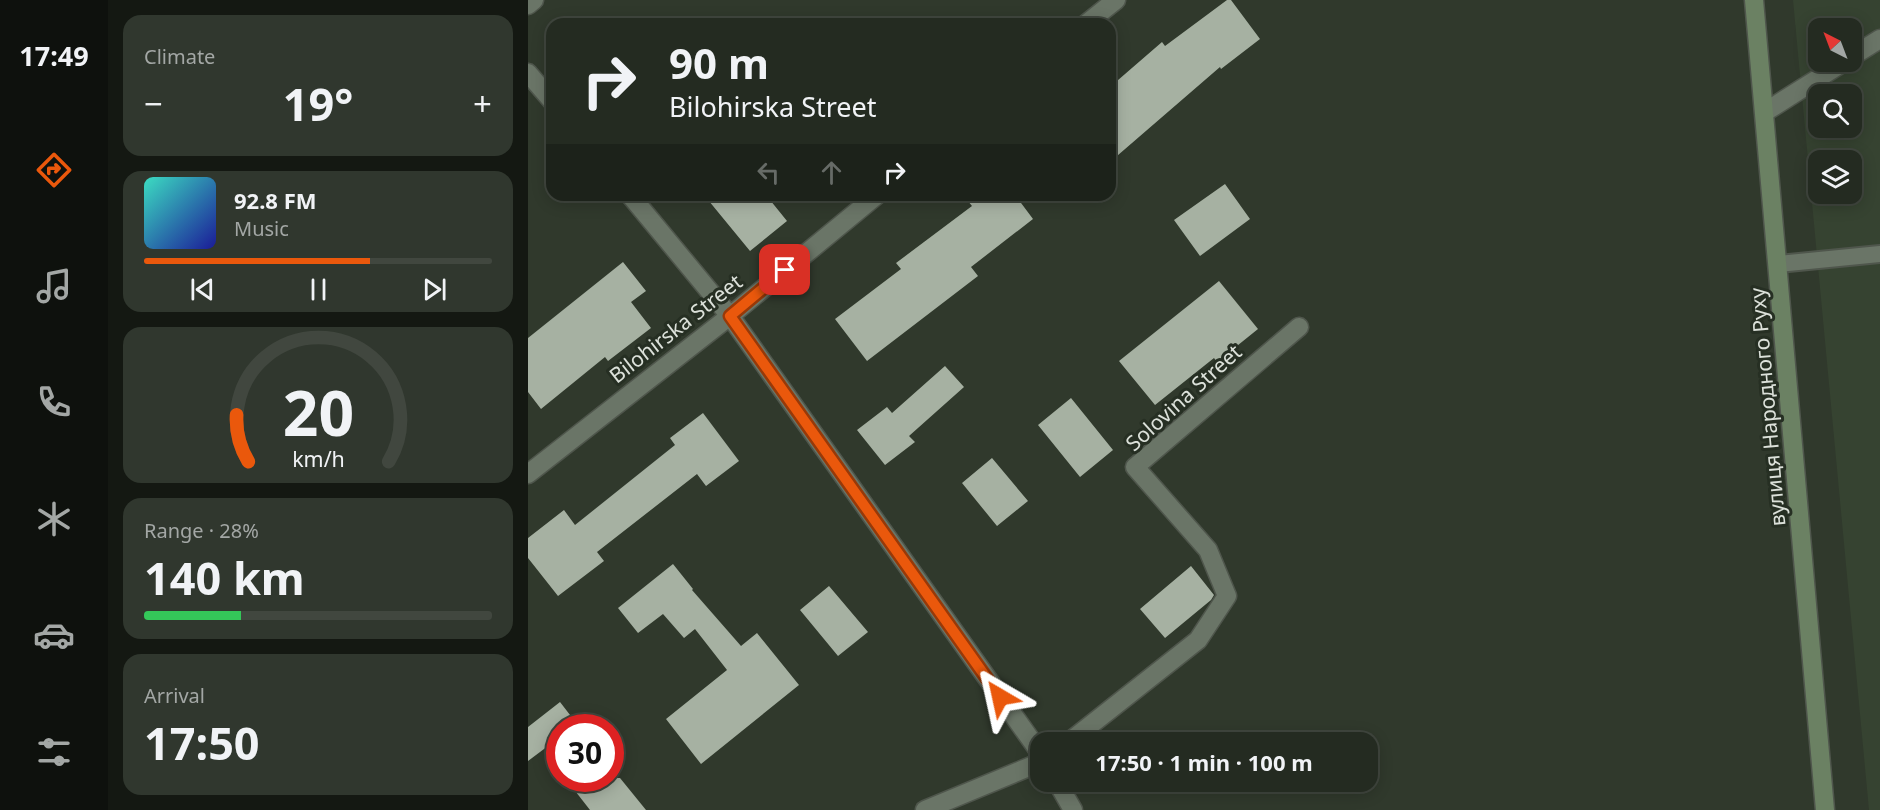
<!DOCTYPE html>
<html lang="en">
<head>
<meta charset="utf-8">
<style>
  :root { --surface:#242b21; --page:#30372e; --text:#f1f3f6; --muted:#a3a7a5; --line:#41473f; --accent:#ea580c }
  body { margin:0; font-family:"Noto Sans",sans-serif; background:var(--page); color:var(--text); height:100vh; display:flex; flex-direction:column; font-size:22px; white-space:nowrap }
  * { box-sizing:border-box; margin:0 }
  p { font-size:20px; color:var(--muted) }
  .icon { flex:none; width:33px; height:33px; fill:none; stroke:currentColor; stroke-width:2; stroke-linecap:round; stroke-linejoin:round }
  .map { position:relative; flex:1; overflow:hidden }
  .side { display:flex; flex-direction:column; gap:15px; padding:15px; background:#141812; width:420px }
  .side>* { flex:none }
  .top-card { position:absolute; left:18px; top:18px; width:570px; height:183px; border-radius:18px; box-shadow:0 3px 15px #0003,0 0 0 2px var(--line); background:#242b21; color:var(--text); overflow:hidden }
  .needle { width:39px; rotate:318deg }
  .buttons { position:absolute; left:1280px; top:18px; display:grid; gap:12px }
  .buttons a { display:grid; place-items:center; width:54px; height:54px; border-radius:12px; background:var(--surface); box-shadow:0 3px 15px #0003,0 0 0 2px var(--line); font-size:30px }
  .speed { position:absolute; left:18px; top:714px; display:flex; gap:12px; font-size:30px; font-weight:700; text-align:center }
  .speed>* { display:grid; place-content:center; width:78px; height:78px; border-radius:50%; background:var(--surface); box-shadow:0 3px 15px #0003,0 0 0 2px var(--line); line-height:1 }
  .speed .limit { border:9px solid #d22; background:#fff; color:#111 }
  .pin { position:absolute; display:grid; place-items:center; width:51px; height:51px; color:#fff; margin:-26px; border-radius:12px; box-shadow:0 3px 9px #0006 }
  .me { position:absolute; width:66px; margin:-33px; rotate:324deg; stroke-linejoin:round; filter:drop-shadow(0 0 4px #0008) }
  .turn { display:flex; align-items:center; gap:21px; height:126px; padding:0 24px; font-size:27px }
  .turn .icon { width:78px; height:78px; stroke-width:2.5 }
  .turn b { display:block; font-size:42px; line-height:51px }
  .lanes { display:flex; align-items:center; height:57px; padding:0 24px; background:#0003; justify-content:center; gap:30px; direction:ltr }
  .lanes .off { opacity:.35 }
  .big { font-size:45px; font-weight:700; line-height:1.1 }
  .side .tile { flex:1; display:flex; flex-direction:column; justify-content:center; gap:9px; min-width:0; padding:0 21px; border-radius:18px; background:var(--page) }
  .side .dial { align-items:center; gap:0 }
  .dial svg { height:156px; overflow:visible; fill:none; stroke:var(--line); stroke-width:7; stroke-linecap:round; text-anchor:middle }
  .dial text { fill:var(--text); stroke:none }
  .song { display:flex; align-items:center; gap:18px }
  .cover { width:72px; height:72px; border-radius:9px; background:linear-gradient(135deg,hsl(170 70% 55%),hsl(240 70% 35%)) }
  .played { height:6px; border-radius:3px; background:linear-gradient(90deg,var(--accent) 65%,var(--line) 65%) }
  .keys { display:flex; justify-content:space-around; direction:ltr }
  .heat { display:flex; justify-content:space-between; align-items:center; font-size:33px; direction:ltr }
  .charge { height:9px; border-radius:4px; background:linear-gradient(90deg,#34c759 28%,var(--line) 0) }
  .trip { position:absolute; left:502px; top:732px; width:348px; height:60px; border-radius:18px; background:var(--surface); box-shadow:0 3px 15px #0003,0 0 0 2px var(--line); font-weight:700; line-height:60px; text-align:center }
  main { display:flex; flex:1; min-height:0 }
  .tabs { display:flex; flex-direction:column; width:108px; justify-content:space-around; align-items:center; background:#0e110d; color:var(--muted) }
  .tabs .icon { width:42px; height:42px }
  .tabs .current { color:var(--accent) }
  .tabs b { font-size:27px; color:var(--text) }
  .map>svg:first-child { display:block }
  .built { fill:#364331; fill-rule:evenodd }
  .building { fill:#a6b1a2 }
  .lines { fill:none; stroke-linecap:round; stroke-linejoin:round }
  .service-casing { stroke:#4f564c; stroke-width:20 }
  .minor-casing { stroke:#4f564c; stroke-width:21 }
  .secondary-casing { stroke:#4f564c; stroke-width:21 }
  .service { stroke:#6a7567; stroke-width:16 }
  .minor { stroke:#6a7567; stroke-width:18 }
  .secondary { stroke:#6b8163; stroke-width:18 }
  .route-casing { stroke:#983908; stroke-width:15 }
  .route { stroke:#ea580c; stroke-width:10 }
  .labels { text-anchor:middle; stroke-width:6; stroke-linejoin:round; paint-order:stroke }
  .street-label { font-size:21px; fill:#dce1da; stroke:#262f23 }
</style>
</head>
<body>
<main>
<nav class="tabs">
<b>17:49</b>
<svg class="icon current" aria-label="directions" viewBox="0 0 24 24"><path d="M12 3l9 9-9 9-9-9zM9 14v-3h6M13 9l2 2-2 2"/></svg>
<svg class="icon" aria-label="music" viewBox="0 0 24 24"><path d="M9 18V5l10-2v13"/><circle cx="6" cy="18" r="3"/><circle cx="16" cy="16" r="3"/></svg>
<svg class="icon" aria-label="phone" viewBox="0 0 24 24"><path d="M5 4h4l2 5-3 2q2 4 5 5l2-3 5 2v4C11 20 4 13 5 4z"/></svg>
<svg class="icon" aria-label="climate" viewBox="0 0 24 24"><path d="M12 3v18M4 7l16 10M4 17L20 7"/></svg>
<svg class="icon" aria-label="car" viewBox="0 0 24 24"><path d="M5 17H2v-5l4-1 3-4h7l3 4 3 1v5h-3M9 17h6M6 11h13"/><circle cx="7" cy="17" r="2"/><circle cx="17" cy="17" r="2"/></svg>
<svg class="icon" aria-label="filters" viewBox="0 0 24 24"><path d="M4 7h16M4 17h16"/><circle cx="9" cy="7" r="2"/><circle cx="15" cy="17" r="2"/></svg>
</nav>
<section class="side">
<div class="tile"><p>Climate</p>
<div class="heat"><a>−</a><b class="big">19°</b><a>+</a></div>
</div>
<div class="tile">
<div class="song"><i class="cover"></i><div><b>92.8 FM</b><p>Music</p></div></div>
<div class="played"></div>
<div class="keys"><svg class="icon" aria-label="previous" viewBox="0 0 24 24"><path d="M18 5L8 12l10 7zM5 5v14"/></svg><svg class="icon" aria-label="pause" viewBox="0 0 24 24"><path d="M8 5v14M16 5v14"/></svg><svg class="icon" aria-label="next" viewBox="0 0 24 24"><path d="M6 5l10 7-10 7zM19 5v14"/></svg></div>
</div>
<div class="tile dial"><svg viewBox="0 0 100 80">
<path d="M14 69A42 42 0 1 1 86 69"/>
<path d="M14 69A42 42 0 0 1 8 45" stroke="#ea580c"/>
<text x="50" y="56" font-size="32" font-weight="700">20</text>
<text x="50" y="72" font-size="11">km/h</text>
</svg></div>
<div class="tile"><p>Range · 28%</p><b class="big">140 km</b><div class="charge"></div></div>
<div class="tile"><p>Arrival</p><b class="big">17:50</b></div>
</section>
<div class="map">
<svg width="1352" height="810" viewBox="0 0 1352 810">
  <rect width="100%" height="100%" fill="#30392c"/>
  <!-- built -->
  <path class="built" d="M 1265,0 L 1352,0 L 1352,810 L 1341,810 ZM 1290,28 L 1323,28 L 1323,62 L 1290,62 ZM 1290,94 L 1323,94 L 1323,128 L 1290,128 ZM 1290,160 L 1323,160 L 1323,194 L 1290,194 Z"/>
  <!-- building -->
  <path class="building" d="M 699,0 L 703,0 L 732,39 L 693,69 L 692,67 L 582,162 L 582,87 L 634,42 L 637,46 Z
    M 697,184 L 722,219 L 672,256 L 646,220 Z
    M 176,195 L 238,195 L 259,221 L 222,251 Z
    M 435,195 L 487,195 L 505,219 L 443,267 L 450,276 L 339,361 L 307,319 L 373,269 L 368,263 L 444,206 Z
    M 95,262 L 118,291 L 103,302 L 123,328 L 80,361 L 77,357 L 13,409 L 0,392 L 0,338 Z
    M 691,281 L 730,329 L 689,362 L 686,358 L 627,405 L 591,361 Z
    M 417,366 L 436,387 L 381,436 L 387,442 L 357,465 L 329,430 L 359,407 L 364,413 Z
    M 543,398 L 585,450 L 552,477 L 510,425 Z
    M 175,413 L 211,461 L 178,486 L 169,474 L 69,552 L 76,561 L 30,596 L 0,558 L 0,538 L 36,510 L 47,525 L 147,445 L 142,438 Z
    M 464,458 L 500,501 L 469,526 L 434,483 Z
    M 145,564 L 165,589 L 164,590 L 213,646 L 229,633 L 271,685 L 173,764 L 138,719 L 199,670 L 167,629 L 156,638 L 135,614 L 110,633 L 90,608 Z
    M 663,566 L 686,595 L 683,600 L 637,638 L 612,609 Z
    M 301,586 L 340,632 L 310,656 L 272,610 Z
    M 32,702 L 49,724 L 44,728 L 32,728 L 32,737 L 0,761 L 0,727 Z
    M 37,778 L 92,778 L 118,810 L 62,810 Z"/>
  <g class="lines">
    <!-- service casing -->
    <g class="service-casing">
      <path id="service" d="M 1250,264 L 1352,254"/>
    </g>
    <!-- minor casing -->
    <g class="minor-casing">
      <path id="minor" d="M 0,5 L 6,0
        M 558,24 L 588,0
        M 1323,57 L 1352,39
        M 0,73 L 24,101
        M 1237,112 L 1316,62
        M 102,195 L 202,316 L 513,754
        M 0,474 L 202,316 L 349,195
        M 541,742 L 670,640 L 699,596 L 680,550 L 607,467 L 771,327
        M 529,782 L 545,810
        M 397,810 L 513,762"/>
    </g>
    <!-- secondary casing -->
    <g class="secondary-casing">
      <path id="secondary" d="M 1226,0 L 1297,810"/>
    </g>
    <!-- service -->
    <use href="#service" class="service"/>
    <!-- minor -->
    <use href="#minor" class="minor"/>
    <!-- secondary -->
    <use href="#secondary" class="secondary"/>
  </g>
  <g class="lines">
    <!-- route casing -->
    <g class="route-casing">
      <path id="route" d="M 257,270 L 202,316 L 472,697"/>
    </g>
    <!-- route -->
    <use href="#route" class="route"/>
  </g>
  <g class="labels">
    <!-- street labels -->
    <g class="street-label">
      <text transform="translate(148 329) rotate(-38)" y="7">Bilohirska Street</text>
      <text transform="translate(656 398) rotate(-42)" y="7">Solovina Street</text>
      <text transform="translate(1240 407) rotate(-95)" y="7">вулиця Народного Руху</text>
    </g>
  </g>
</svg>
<div class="buttons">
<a><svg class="needle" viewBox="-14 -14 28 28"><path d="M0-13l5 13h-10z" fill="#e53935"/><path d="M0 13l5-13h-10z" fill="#a3a7a5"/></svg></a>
<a><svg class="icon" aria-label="search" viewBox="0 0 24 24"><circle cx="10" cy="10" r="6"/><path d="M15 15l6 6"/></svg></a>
<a><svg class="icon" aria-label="layers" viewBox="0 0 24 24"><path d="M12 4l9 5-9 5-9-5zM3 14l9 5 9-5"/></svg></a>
</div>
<div class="speed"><div class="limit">30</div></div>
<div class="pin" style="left:257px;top:270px;background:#d93025"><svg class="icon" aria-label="arrive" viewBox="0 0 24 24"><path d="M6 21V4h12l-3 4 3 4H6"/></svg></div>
<svg class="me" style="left:472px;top:697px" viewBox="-20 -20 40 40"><path d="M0-17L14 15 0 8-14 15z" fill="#ea580c" stroke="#fff" stroke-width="4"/></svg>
<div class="trip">17:50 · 1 min · 100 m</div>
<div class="top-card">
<div class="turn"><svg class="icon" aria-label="right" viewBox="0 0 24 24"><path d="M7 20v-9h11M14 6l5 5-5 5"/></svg><div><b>90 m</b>Bilohirska Street</div></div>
<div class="lanes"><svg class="icon off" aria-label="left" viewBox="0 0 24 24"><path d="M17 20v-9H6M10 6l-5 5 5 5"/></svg><svg class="icon off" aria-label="ahead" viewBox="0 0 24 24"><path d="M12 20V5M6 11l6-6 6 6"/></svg><svg class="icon" aria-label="right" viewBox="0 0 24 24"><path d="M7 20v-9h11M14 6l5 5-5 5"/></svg></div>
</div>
</div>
</main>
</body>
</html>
